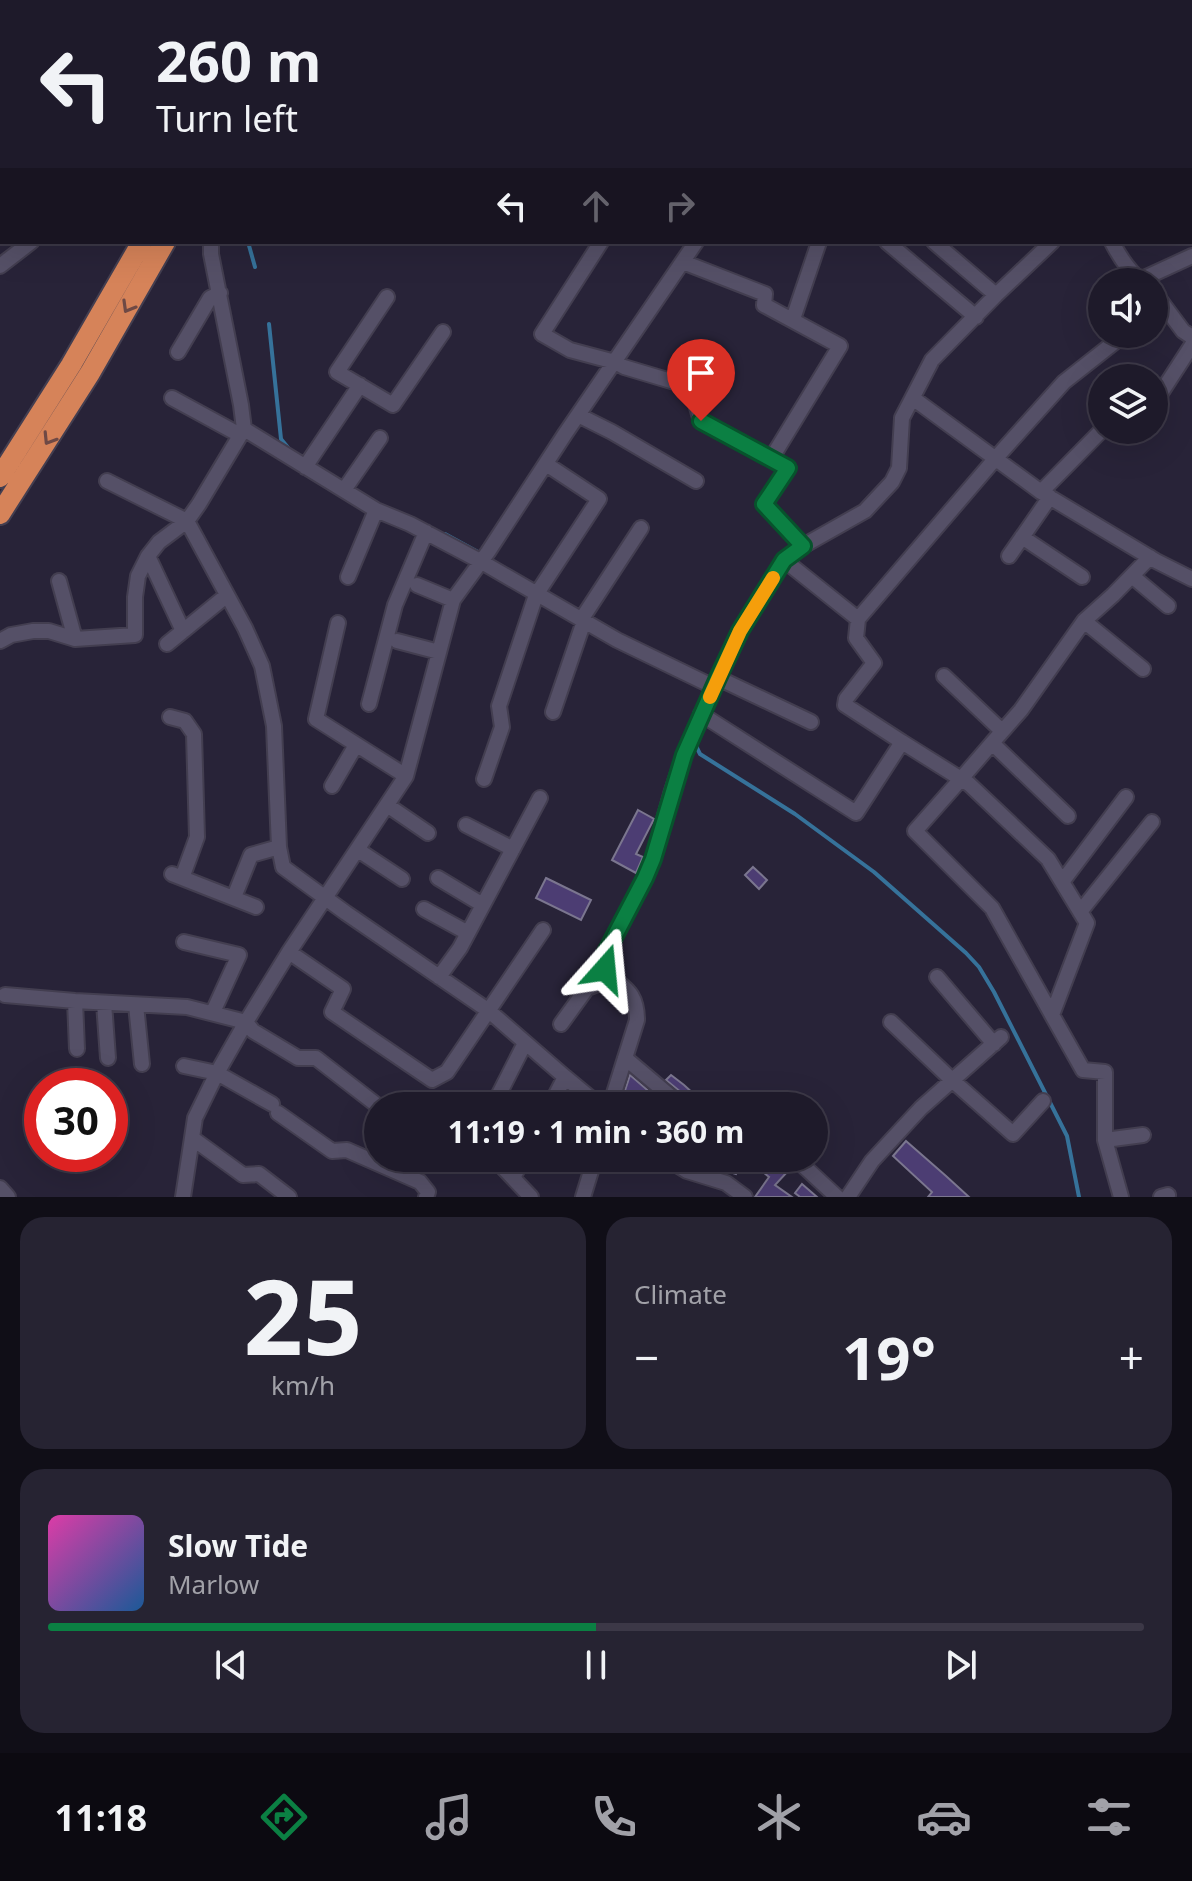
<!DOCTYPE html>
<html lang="en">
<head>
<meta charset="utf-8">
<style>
  :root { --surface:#1e1a2a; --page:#262332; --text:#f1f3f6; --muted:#a1a1a8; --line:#3c3847; --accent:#0b8043 }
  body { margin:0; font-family:"Noto Sans",sans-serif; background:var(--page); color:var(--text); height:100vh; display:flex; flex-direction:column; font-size:30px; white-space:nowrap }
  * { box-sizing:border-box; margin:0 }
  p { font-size:26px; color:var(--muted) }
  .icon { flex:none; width:44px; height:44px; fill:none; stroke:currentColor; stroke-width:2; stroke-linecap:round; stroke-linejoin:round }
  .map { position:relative; height:1197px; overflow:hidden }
  .panel { display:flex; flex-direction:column; gap:20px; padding:20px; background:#100e17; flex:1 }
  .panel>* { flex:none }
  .top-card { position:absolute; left:0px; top:0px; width:1192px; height:244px; box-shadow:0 8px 32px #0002,0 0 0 2px var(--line); background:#1e1a2a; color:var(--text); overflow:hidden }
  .tools { position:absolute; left:1088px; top:268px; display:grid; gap:16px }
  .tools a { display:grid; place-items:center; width:80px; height:80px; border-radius:50%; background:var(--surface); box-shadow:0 8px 32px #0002,0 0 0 2px var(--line); font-size:40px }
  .speed { position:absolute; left:24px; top:1068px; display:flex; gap:16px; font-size:40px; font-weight:700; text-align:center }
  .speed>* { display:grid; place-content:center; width:104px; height:104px; border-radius:50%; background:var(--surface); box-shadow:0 8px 32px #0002,0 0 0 2px var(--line); line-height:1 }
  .speed .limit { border:12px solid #d22; background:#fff; color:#111 }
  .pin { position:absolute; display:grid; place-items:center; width:68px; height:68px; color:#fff; margin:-82px -34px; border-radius:50% 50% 50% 0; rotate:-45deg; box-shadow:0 0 8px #0007 }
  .pin .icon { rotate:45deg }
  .me { position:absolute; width:88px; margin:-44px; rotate:18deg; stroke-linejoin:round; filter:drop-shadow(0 0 6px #0008) }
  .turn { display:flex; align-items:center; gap:28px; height:168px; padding:0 24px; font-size:36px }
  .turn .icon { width:104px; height:104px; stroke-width:2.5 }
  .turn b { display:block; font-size:56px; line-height:68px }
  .lanes { display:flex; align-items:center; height:76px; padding:0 24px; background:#0003; justify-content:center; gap:40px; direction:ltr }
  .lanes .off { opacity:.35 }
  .big { font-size:60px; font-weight:700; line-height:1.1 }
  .panel .tile { flex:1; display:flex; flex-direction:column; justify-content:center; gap:12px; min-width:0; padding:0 28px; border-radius:24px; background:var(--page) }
  .panel .dial { align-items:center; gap:0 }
  .dial b { font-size:104px; line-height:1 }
  .song { display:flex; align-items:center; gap:24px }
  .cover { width:96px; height:96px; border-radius:12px; background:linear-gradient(135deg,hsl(320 70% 55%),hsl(210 70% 35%)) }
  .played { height:8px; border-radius:4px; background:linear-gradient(90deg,var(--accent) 50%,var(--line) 50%) }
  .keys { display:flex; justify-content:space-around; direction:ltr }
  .heat { display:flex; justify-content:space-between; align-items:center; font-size:44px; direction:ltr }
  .panel .tiles { flex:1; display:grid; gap:20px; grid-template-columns:1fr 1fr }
  .tile:last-child { grid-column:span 2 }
  .trip { position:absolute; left:364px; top:1092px; width:464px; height:80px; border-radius:40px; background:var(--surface); box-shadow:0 8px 32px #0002,0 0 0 2px var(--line); font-weight:700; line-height:80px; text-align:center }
  .menu { display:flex; height:128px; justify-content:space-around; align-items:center; background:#0c0a11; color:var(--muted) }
  .menu .icon { width:56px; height:56px }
  .menu .active { color:var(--accent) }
  .menu b { font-size:36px; color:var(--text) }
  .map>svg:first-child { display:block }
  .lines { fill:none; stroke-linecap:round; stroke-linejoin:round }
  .stream { stroke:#36729a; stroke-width:4 }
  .building { fill:#4c3d73; stroke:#7b768f; stroke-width:2 }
  .minor-casing { stroke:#433e50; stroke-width:18 }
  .highway-casing { stroke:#433e50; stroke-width:24 }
  .minor { stroke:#555067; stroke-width:14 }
  .highway { stroke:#d68359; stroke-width:20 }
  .oneway { stroke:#6e4945 }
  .route-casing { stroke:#07532c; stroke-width:20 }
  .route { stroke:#0b8043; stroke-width:14 }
  .slow { stroke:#f59e0b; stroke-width:14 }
</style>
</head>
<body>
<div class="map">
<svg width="1192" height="1197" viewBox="0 0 1192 1197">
  <rect width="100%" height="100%" fill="#282338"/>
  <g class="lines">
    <!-- stream -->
    <path class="stream" d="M 86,0 L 91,2
      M 248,242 L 255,267
      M 269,324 L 281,439 L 290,450
      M 445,534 L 478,552
      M 705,725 L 696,746 L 700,754 L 795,814 L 874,872 L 966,953 L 979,967 L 994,992 L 1067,1136 L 1079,1197"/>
  </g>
  <!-- building -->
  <path class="building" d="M 638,810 L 654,819 L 636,854 L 643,857 L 636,873 L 612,860 Z
    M 753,867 L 767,880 L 759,889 L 745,875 Z
    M 546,878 L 591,900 L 581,920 L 536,898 Z
    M 630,1075 L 660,1101 L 656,1106 L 620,1106 Z
    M 671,1075 L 684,1085 L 707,1106 L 692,1106 L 688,1098 L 666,1080 Z
    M 906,1141 L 946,1176 L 969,1197 L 928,1197 L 932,1192 L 893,1156 Z
    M 685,1158 L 743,1158 L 736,1174 L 714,1167 L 714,1169 L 691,1162 Z
    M 746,1158 L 774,1158 L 788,1171 L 775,1185 L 792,1197 L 755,1197 L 769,1177 Z
    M 802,1184 L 817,1197 L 800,1197 L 795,1193 Z"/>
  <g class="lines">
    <!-- minor casing -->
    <g class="minor-casing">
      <path id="minor" d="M 100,0 L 105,2
        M 0,2 L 2,3
        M 261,2 L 262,0
        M 711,2 L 711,0
        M 816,2 L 817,0
        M 0,98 L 2,94
        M 1190,145 L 1192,144
        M 601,242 L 542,334 L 570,350 L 615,362 L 624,367 L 691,387 L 701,421 L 788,468 L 764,504 L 803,546
        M 887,242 L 976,317
        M 934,242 L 996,295
        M 1112,242 C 1120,258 1128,270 1142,282
        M 683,262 L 765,294 L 764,305 L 840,346 L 771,459
        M 0,266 L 31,242
        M 1140,280 L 1192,256
        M 1154,292 L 1183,331 L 1192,337
        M 387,297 L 337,372 L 393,405 L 443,332
        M 793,319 L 819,242
        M 178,352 L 210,298 L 220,293
        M 172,398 L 240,435
        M 914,399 L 1041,492 L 1156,561 L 1192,579
        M 1157,399 L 1192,345
        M 578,415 L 612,432 L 696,481
        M 244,429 L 376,510 L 410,524 L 480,561 L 617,640 L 714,687
        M 305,467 L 360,385
        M 107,481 L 187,521 L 245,628 L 262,666 L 274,726 L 279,847 L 283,867 L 346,913 L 489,1011 L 565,1077 L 600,1106
        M 344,490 L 380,438
        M 1041,492 L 1099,433
        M 1022,537 L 1082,577
        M 148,556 L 183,631
        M 1009,556 L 1050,497
        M 784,560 L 858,619 L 856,638 L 874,663 L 846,699 L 845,705 L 902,742
        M 1132,576 L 1168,606
        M 348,577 L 376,510
        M 59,581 L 75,639
        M 417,585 L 453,600
        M 858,619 L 995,459 L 1064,382 L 1125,334
        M 581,620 L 641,528
        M 1084,621 L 1143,669
        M 338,623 L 316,719 L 406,776
        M 0,641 L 11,635 L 33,631 L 49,631 L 75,639 L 135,635 L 135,597 L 138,576 L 148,556 L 159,542 L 187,521 L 199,504 L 244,429 L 241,405 L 211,254 L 211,242
        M 397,641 L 439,652
        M 167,644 L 226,596
        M 944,676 L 1002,731
        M 718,678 L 811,722
        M 369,704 L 395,605 L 426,532
        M 553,712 L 584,621
        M 701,714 L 856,813 L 902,742 L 961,779 L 915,831 L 992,908 L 1052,1015 L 1087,923 L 1048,859 L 969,784 L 961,779 L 992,743
        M 170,717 L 185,721 L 194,734 L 197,837 L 182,878
        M 484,779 L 502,727 L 499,706 L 536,595 L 599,499 L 546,464
        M 332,786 L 356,745
        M 387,805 L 428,833
        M 1068,816 L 992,743 L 1021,710 L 1084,621 L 1113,595 L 1150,557
        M 466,825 L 513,849
        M 358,850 L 402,879
        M 172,874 L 256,907
        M 438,878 L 483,905
        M 1062,882 L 1126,797
        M 234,897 L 251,855 L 279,847
        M 424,909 L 468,933
        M 1080,912 L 1152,822
        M 184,942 L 239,955 L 213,1012
        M 289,952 L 343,989 L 332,1012 L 432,1080 L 447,1072 L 543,930
        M 439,977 L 460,948 L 540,798
        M 937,977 L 994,1044
        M 5,995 L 75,1001 L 187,1007 L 246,1022 L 253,1031 L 298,1058 L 316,1058 L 378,1106
        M 75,1001 L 77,1049
        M 104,1003 L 108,1058
        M 136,1005 L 142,1064
        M 1052,1015 L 1083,1070 L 1105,1072 L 1105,1140 L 1121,1197
        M 891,1022 L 952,1080 L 1013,1134 L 1043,1101
        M 561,1024 L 587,988 L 614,978
        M 625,1058 L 682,1106
        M 184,1066 L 217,1073 L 272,1104
        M 493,1106 L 525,1043
        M 550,1106 L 565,1077
        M 610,1106 L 637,1020 C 637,983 614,988 601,962 L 645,878 L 653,859 L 672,791 L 684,755 L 718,678 L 740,631 L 784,560 L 803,546 L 865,511 L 892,482 L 899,468 L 902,418 L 932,360 L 996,295 L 1052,242
        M 278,1113 L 332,1151 L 347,1150 L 420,1182 L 428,1192 L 426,1197
        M 192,1138 L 243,1175 L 259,1174 L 289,1197
        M 1105,1140 L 1143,1135
        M 494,1158 L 531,1197
        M 666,1158 L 687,1171 L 726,1183 L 745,1197
        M 795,1158 L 837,1197
        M 513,1178 L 523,1158
        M 0,1188 L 8,1197
        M 183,1197 L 195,1118 L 217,1073 L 246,1022 L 289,952 L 406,776 L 453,600 L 488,552 L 565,434 L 696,242
        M 583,1197 L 595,1158
        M 848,1197 L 872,1161 L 921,1108 L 1001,1037
        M 1161,1197 L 1168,1195"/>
    </g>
    <!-- highway casing -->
    <g class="highway-casing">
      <path id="highway" d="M 864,0 L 871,2
        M 275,2 L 276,0
        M 297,2 L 298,0
        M 1190,93 L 1192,93
        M 0,477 L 71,365 L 142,242
        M 0,514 L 90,373 L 165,242"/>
    </g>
    <!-- minor -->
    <use href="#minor" class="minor"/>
    <!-- highway -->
    <use href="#highway" class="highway"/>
  </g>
  <!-- one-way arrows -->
  <defs><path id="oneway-chevron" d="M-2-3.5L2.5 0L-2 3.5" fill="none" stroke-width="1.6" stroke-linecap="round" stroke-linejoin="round" transform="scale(2)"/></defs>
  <g class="oneway">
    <use href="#oneway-chevron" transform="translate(128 307) rotate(120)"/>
    <use href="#oneway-chevron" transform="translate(49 439) rotate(122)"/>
  </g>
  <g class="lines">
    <!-- route casing -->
    <g class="route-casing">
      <path id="route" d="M 605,969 L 601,962 L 645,878 L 653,859 L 684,755 L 718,678 L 740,631 L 784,560 L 803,546 L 764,504 L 788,468 L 701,421"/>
    </g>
    <!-- route -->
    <use href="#route" class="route"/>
    <!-- slow -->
    <path class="slow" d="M 710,697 L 740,631 L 773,578"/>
  </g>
</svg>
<div class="tools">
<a><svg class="icon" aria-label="sound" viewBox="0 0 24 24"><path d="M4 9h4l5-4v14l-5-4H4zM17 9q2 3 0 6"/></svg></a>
<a><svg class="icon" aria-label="layers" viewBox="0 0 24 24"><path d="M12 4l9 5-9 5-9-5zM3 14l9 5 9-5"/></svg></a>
</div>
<div class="speed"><div class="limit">30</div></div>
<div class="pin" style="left:701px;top:421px;background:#d93025"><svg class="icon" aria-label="arrive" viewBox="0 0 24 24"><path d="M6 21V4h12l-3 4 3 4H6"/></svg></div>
<svg class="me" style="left:605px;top:969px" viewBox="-20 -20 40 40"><path d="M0-17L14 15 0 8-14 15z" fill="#0b8043" stroke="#fff" stroke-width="4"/></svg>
<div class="trip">11:19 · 1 min · 360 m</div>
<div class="top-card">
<div class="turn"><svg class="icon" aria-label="left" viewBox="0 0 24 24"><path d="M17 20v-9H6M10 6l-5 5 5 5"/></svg><div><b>260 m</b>Turn left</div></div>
<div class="lanes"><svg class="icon" aria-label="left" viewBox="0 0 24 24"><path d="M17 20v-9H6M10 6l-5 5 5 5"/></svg><svg class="icon off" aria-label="ahead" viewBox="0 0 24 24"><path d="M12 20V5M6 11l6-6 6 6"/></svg><svg class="icon off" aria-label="right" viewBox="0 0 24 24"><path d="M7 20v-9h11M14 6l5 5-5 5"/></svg></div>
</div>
</div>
<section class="panel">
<div class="tiles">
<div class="tile dial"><b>25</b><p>km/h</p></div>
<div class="tile"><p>Climate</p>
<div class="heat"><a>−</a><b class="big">19°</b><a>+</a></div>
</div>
<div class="tile">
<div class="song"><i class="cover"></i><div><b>Slow Tide</b><p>Marlow</p></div></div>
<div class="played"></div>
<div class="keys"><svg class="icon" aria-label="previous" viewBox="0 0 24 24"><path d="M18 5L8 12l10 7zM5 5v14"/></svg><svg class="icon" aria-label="pause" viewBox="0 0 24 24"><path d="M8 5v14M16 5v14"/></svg><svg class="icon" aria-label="next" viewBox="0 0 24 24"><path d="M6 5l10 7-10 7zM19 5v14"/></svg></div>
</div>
</div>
</section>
<nav class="menu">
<b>11:18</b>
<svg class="icon active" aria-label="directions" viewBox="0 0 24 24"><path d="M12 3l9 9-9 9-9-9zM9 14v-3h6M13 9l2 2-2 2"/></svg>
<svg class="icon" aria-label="music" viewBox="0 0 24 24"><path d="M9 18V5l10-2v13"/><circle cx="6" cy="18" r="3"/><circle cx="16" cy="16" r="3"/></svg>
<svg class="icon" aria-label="phone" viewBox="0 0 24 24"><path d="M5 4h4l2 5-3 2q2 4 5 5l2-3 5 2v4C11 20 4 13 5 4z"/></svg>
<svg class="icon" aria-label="climate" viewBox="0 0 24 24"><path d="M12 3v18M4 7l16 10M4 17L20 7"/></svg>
<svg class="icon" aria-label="car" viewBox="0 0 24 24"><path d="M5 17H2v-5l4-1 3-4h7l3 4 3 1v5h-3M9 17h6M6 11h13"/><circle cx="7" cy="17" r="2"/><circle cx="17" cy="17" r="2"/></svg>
<svg class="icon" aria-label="filters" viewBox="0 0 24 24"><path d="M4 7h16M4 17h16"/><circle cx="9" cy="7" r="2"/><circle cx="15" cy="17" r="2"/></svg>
</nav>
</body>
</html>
